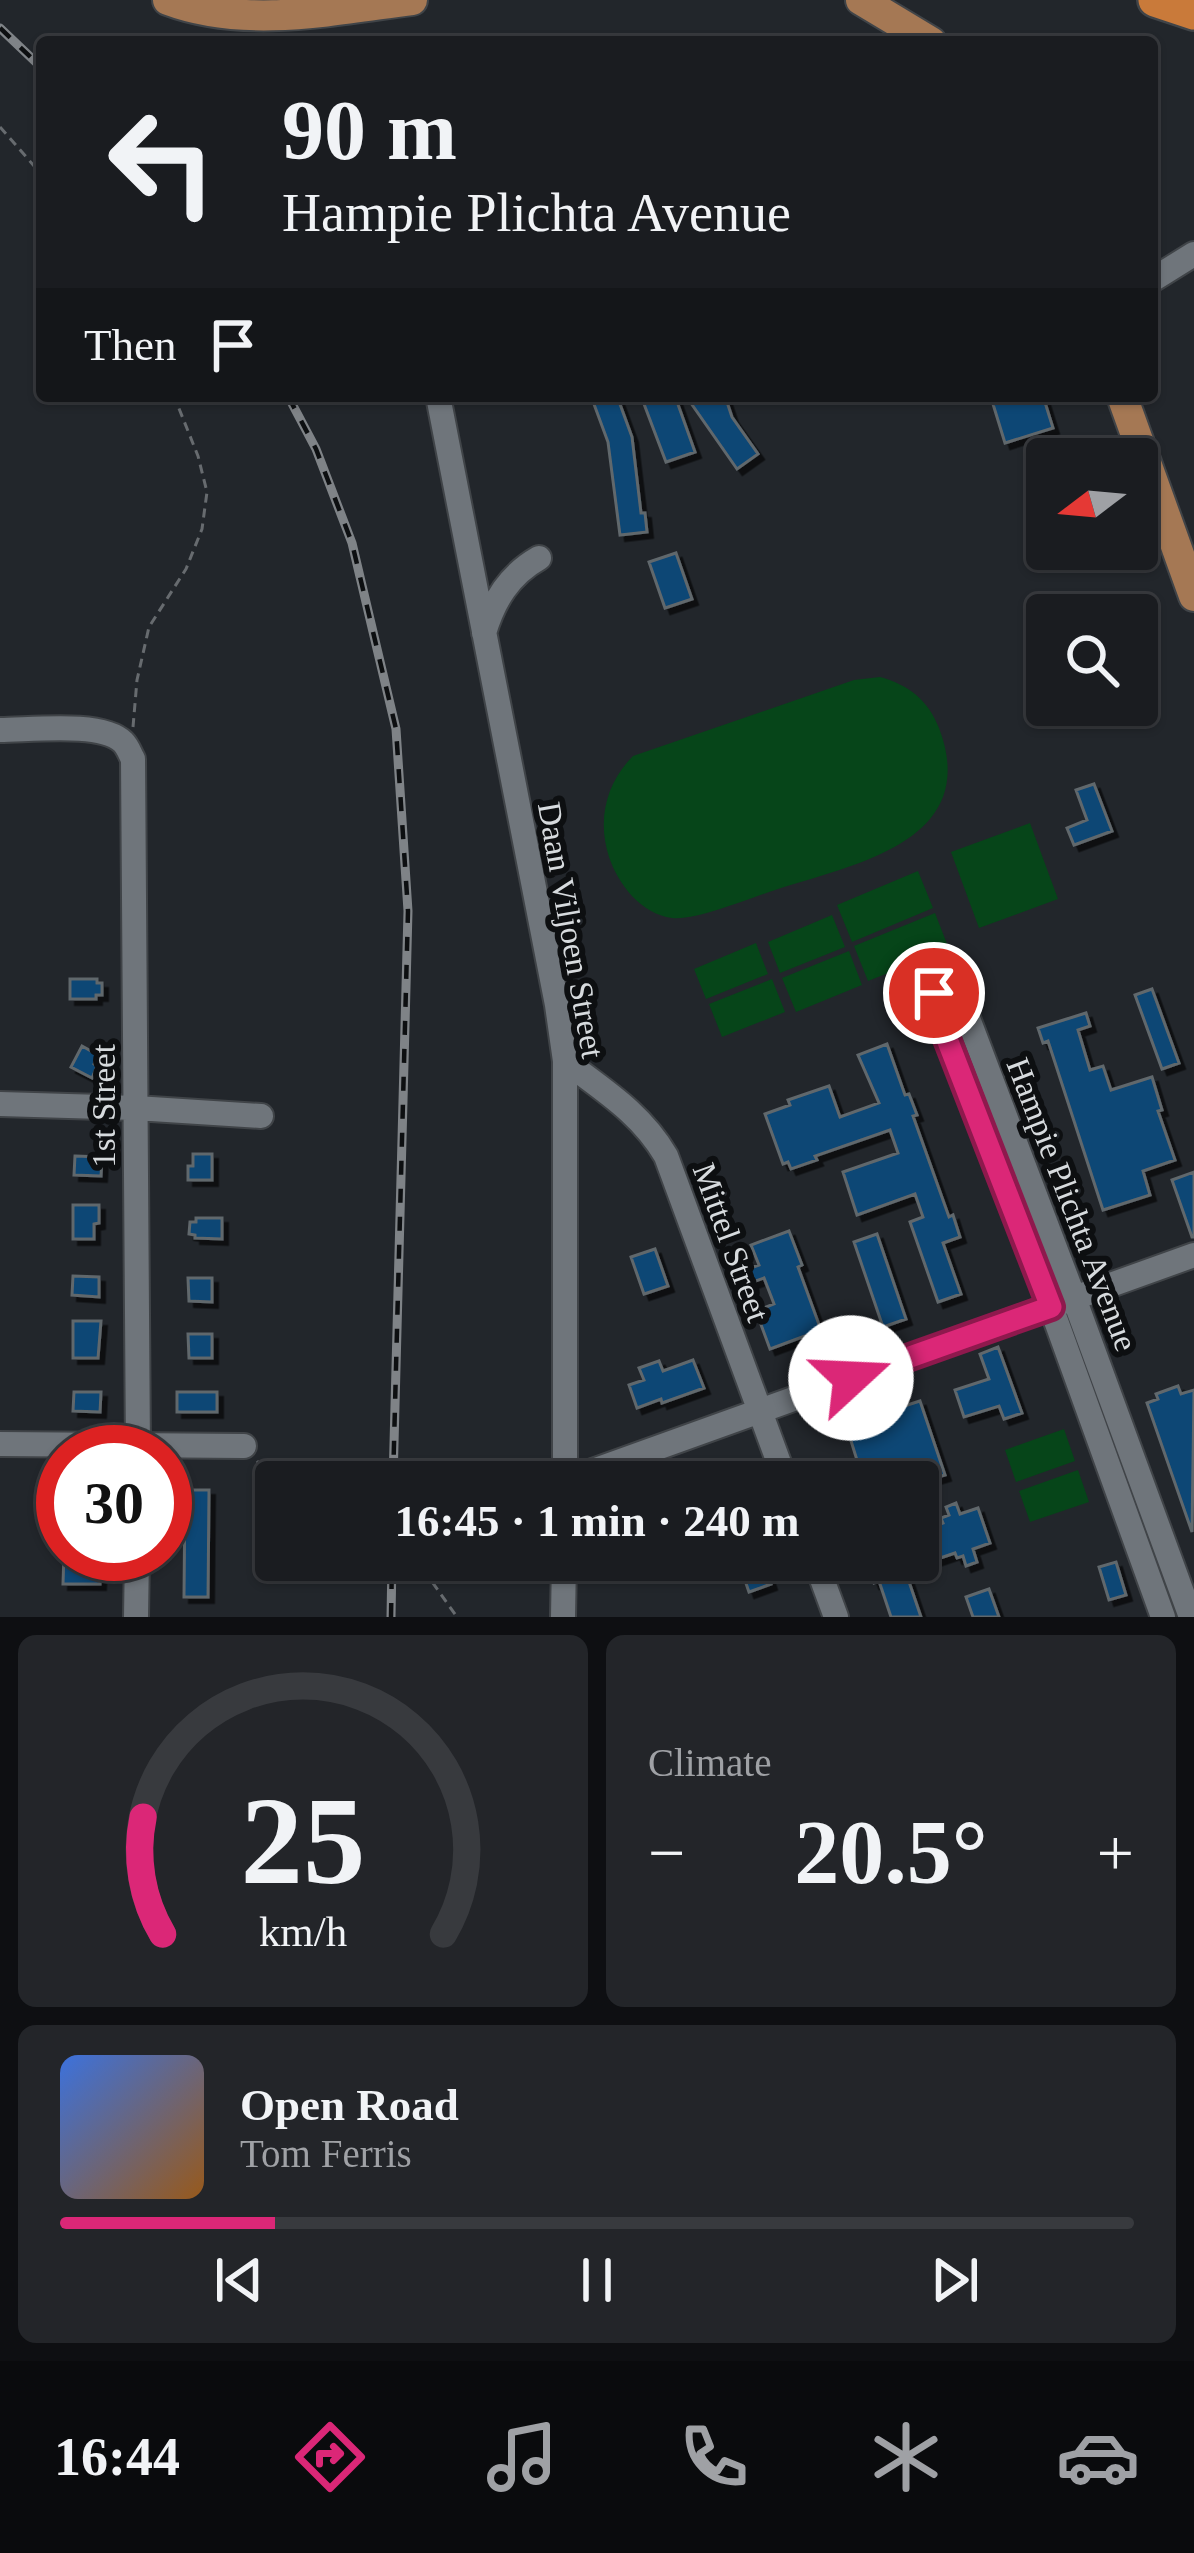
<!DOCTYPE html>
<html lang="en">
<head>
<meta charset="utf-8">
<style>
  :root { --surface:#1a1c20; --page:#232529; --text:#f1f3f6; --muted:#9fa1a5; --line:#383a3e; --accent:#db2777 }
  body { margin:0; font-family:Georgia,serif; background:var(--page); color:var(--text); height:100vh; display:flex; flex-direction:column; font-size:45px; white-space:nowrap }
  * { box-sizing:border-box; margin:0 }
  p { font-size:39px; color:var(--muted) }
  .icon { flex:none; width:66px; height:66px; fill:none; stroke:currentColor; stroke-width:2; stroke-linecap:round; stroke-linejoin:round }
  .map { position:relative; height:1617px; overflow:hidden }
  .side { display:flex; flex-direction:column; gap:18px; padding:18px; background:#0e0f12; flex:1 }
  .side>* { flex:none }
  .hud { position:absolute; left:36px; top:36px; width:1122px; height:366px; border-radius:12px; box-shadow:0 3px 9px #0004,0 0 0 3px var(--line); background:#1a1c20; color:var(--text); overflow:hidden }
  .needle { width:78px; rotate:254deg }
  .tools { position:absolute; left:1026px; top:438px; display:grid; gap:24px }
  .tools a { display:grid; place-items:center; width:132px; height:132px; border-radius:12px; background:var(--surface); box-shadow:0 3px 9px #0004,0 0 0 3px var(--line); font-size:60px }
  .speed { position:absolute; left:36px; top:1425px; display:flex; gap:24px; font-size:60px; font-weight:700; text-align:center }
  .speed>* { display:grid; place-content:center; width:156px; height:156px; border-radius:50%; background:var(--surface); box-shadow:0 3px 9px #0004,0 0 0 3px var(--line); line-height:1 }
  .speed .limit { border:18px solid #d22; background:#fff; color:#111 }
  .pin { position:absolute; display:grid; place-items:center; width:102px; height:102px; color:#fff; margin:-51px; border:6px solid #fff; border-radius:50%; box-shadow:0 3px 12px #0007 }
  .me { position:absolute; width:132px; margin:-66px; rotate:70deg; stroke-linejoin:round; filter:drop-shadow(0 0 9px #0008) }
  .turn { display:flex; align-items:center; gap:42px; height:252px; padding:0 48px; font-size:54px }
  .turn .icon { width:156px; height:156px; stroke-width:2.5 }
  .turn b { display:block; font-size:84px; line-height:102px }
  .then { display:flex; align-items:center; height:114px; padding:0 48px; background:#0003; gap:24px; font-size:45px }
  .big { font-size:90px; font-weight:700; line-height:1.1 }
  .side .tile { flex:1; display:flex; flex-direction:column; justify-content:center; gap:18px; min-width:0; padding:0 42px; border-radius:18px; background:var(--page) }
  .side .dial { align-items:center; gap:0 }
  .dial svg { height:312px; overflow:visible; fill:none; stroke:var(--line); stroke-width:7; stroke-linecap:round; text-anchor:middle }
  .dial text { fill:var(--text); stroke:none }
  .song { display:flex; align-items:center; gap:36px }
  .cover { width:144px; height:144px; border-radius:18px; background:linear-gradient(135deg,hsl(220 70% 55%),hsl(30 70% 35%)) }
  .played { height:12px; border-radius:6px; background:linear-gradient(90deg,var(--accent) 20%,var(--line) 20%) }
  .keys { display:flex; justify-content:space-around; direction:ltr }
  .heat { display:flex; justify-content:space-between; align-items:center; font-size:66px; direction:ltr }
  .side .tiles { flex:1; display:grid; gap:18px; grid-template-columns:1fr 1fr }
  .tile:last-child { grid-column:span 2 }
  .trip { position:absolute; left:255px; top:1461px; width:684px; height:120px; border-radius:12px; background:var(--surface); box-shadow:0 3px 9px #0004,0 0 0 3px var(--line); font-weight:700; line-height:120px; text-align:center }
  .menu { display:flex; height:192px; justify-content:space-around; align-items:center; background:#0a0b0d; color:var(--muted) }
  .menu .icon { width:84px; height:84px }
  .menu .current { color:var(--accent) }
  .menu b { font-size:54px; color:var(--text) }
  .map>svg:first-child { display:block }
  .green { fill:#064519 }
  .building { fill:#0a4675; stroke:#61676c; stroke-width:3; filter:url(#shadow) }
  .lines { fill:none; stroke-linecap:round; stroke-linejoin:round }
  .minor-casing { stroke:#404448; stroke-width:28 }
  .major-casing { stroke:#404448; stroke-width:34 }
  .highway-casing { stroke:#404448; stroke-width:38 }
  .path { stroke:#676b6f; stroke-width:3; stroke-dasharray:9 6; stroke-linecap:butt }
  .minor { stroke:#6f757b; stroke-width:24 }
  .major { stroke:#a57854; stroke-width:30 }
  .highway { stroke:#c97a3a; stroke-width:33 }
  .rail-casing { stroke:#7f8387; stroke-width:9 }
  .rail { stroke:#0d0f11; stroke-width:4.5; stroke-dasharray:14; stroke-linecap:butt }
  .route-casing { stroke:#8e194d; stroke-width:30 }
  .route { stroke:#db2777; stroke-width:21 }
  .labels { text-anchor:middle; stroke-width:12; stroke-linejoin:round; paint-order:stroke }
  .street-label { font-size:33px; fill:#d7dbde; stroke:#0d0f11 }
</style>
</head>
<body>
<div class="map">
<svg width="1194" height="1617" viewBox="0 0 1194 1617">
  <defs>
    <filter id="shadow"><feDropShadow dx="5.5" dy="5.5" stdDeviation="0" flood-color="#0009"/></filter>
  </defs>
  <rect width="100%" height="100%" fill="#22262b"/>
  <!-- green -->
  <path class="green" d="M 880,677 C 909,685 928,700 939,728 C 982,841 855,864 778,889 C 753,897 696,921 672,918 C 641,914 618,884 609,857 C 597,820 606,783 633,756 L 854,680 Z
    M 1030,823 L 1058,899 L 979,928 L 951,852 Z
    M 918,871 L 933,908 L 852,942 L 837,905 Z
    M 935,913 L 949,949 L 868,981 L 854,946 Z
    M 832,915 L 845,947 L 780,973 L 768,942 Z
    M 756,943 L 768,974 L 706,999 L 694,969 Z
    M 849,951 L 862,985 L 796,1012 L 782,978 Z
    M 772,979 L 785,1012 L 722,1037 L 709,1004 Z
    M 1064,1429 L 1075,1461 L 1016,1482 L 1005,1450 Z
    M 1078,1470 L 1089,1502 L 1030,1522 L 1019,1491 Z"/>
  <!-- building -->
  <path class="building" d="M 591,396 L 617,396 L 632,437 L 641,513 L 645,513 L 647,532 L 620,535 L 608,442 Z
    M 641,396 L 675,396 L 695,452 L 666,462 Z
    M 686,396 L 725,396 L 732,417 L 758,454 L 737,469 Z
    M 1020,396 L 1043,396 L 1053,428 L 1005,443 L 993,404 Z
    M 676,553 L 692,599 L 665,608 L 649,562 Z
    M 1094,784 L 1112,831 L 1074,845 L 1067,828 L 1087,820 L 1076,790 Z
    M 70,979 L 97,979 L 97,983 L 102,983 L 102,995 L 96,995 L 96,999 L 70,999 Z
    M 1152,989 L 1179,1063 L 1162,1069 L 1135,995 Z
    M 1086,1013 L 1090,1026 L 1078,1030 L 1090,1070 L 1103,1066 L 1111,1090 L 1152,1077 L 1162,1110 L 1158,1111 L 1175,1160 L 1143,1171 L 1150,1195 L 1103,1210 L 1048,1041 L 1043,1043 L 1038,1028 Z
    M 887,1044 L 905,1095 L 909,1094 L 917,1115 L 913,1116 L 949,1217 L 953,1215 L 960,1237 L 943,1243 L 961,1294 L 938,1302 L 910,1222 L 923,1217 L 915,1194 L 857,1215 L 843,1172 L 898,1153 L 890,1130 L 815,1156 L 817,1160 L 791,1169 L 788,1162 L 783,1164 L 765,1114 L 790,1105 L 788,1100 L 829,1086 L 840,1117 L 879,1103 L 858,1055 Z
    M 82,1046 L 98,1055 L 94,1064 L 97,1066 L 92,1078 L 71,1067 Z
    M 193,1154 L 212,1154 L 212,1180 L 188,1180 L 188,1166 L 193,1166 Z
    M 75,1156 L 102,1157 L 101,1176 L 74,1175 Z
    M 1194,1172 L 1194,1237 L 1192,1237 L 1172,1180 Z
    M 73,1205 L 99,1205 L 99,1223 L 94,1224 L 94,1239 L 73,1239 Z
    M 196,1218 L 222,1218 L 222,1239 L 195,1238 L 195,1235 L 189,1234 L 190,1222 L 196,1222 Z
    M 789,1231 L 802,1265 L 798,1267 L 821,1330 L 770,1349 L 756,1311 L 774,1304 L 764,1278 L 747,1284 L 742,1271 L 759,1265 L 751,1245 Z
    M 877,1234 L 906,1319 L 883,1327 L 854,1242 Z
    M 655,1249 L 668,1286 L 644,1294 L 631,1257 Z
    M 73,1276 L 99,1277 L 99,1297 L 72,1295 Z
    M 188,1278 L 212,1278 L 212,1302 L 189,1301 Z
    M 73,1321 L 101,1321 L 98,1358 L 73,1358 Z
    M 188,1334 L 212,1334 L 212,1358 L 189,1358 Z
    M 998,1347 L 1022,1413 L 1004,1419 L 999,1406 L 964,1417 L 955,1390 L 989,1379 L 980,1354 Z
    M 693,1360 L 704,1388 L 662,1403 L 661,1399 L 637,1408 L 629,1385 L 644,1380 L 639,1368 L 659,1361 L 663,1371 Z
    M 1178,1386 L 1181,1394 L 1194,1390 L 1192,1532 L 1147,1403 L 1158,1399 L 1156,1394 Z
    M 74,1392 L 101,1392 L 100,1412 L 73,1411 Z
    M 177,1392 L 217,1392 L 217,1412 L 177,1412 Z
    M 920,1401 L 945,1475 L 922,1482 L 916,1466 L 869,1482 L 844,1482 L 838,1467 L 857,1460 L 847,1428 L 897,1413 L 895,1409 Z
    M 185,1490 L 209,1490 L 208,1597 L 184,1597 Z
    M 956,1503 L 960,1514 L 978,1508 L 990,1543 L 973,1549 L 977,1562 L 966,1566 L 963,1556 L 957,1558 L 955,1553 L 905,1570 L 921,1617 L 891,1617 L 879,1581 L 874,1583 L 866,1560 L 918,1560 L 918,1532 L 943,1523 L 941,1518 L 949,1515 L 946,1507 Z
    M 64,1554 L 101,1554 L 100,1584 L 63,1584 Z
    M 738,1560 L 763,1560 L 771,1584 L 749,1592 Z
    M 1116,1562 L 1126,1595 L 1109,1600 L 1099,1567 Z
    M 989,1589 L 999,1617 L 973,1617 L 966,1597 Z"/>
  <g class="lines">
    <!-- minor casing -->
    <g class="minor-casing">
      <path id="minor" d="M 1152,280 L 1194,254
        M 438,396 L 557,1005 L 565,1061 L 565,1482
        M 484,633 C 494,600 509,575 539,558
        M 0,730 C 30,730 102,721 123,742 C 128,747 130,754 133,759 L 138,1452
        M 565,1061 C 603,1090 641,1113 666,1156 L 786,1482
        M 0,1104 L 136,1108 L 261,1116
        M 0,1444 L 244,1446
        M 565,1481 L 1194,1255
        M 815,1560 L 836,1617
        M 136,1617 L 137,1554
        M 563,1617 L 564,1560
        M 1163,1617 L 1051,1307 L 933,1003 L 934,993 L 952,988 L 958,992 L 1074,1298 L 1191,1617"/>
    </g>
    <!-- major casing -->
    <g class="major-casing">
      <path id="major" d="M 168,0 C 245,29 334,10 412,0
        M 861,0 L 931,42
        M 1122,396 L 1194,596"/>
    </g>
    <!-- highway casing -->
    <g class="highway-casing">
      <path id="highway" d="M 1155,0 L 1194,13"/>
    </g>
    <!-- path -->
    <path class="path" d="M 0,127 L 42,175
      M 133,727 L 137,680 L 149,627 L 186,569 L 202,529 L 207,492 L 198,456 L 174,396
      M 257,1461 L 276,1484
      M 365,1560 L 423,1569 L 457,1617"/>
    <!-- minor -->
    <use href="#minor" class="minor"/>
    <!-- major -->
    <use href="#major" class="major"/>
    <!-- highway -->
    <use href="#highway" class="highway"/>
    <!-- rail casing -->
    <g class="rail-casing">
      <path id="rail" d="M 0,28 L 42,68
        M 288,396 L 316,449 L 352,543 L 396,729 L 408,911 L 393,1482
        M 391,1617 L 392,1560"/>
    </g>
    <!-- rail -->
    <use href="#rail" class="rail"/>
  </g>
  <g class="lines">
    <!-- route casing -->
    <g class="route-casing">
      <path id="route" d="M 851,1378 L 1051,1307 L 933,1003 L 934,993"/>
    </g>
    <!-- route -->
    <use href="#route" class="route"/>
  </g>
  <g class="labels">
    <!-- street labels -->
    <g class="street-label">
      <text transform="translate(572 930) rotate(80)" y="12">Daan Viljoen Street</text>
      <text transform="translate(103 1106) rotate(-90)" y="12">1st Street</text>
      <text transform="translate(1073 1204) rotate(69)" y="12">Hampie Plichta Avenue</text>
      <text transform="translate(732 1242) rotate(70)" y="12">Mittel Street</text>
    </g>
  </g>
</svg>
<div class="tools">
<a><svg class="needle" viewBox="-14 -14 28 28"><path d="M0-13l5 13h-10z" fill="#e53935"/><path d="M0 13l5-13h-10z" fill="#9fa1a5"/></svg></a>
<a><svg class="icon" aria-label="search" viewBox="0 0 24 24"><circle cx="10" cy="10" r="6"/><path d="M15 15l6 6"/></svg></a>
</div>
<div class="speed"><div class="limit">30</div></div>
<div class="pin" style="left:934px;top:993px;background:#d93025"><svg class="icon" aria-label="arrive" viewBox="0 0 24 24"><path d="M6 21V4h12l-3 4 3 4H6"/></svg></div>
<svg class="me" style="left:851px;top:1378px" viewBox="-20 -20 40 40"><circle r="19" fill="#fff"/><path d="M0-13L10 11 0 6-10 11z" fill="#db2777"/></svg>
<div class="trip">16:45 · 1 min · 240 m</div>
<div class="hud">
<div class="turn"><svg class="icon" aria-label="left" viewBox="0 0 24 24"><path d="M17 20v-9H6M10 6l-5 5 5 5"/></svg><div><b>90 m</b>Hampie Plichta Avenue</div></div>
<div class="then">Then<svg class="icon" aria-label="arrive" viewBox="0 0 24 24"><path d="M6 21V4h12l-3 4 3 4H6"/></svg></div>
</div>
</div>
<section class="side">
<div class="tiles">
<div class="tile dial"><svg viewBox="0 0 100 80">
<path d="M14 69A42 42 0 1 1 86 69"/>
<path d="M14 69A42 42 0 0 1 9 39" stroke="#db2777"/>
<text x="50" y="56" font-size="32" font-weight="700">25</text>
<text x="50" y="72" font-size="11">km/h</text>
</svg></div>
<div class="tile"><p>Climate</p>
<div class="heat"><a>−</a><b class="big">20.5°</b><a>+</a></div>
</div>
<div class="tile">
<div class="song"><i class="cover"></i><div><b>Open Road</b><p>Tom Ferris</p></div></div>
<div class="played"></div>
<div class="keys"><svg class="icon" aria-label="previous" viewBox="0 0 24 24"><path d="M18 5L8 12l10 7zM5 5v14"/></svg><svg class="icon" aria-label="pause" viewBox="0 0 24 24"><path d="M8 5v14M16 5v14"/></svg><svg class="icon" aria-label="next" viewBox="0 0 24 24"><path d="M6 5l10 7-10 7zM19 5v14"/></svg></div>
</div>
</div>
</section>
<nav class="menu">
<b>16:44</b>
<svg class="icon current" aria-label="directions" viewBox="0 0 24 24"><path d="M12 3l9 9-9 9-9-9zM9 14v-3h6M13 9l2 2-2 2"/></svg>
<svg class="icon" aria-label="music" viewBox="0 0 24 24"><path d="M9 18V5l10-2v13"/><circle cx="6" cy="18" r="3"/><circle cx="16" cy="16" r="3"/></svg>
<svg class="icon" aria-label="phone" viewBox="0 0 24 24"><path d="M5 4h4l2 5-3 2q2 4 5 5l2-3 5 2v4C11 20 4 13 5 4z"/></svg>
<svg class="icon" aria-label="climate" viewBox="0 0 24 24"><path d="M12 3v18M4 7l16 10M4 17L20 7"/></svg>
<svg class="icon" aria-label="car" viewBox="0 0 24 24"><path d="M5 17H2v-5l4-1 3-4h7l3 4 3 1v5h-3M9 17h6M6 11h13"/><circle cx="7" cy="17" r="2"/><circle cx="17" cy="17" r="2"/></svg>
</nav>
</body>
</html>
